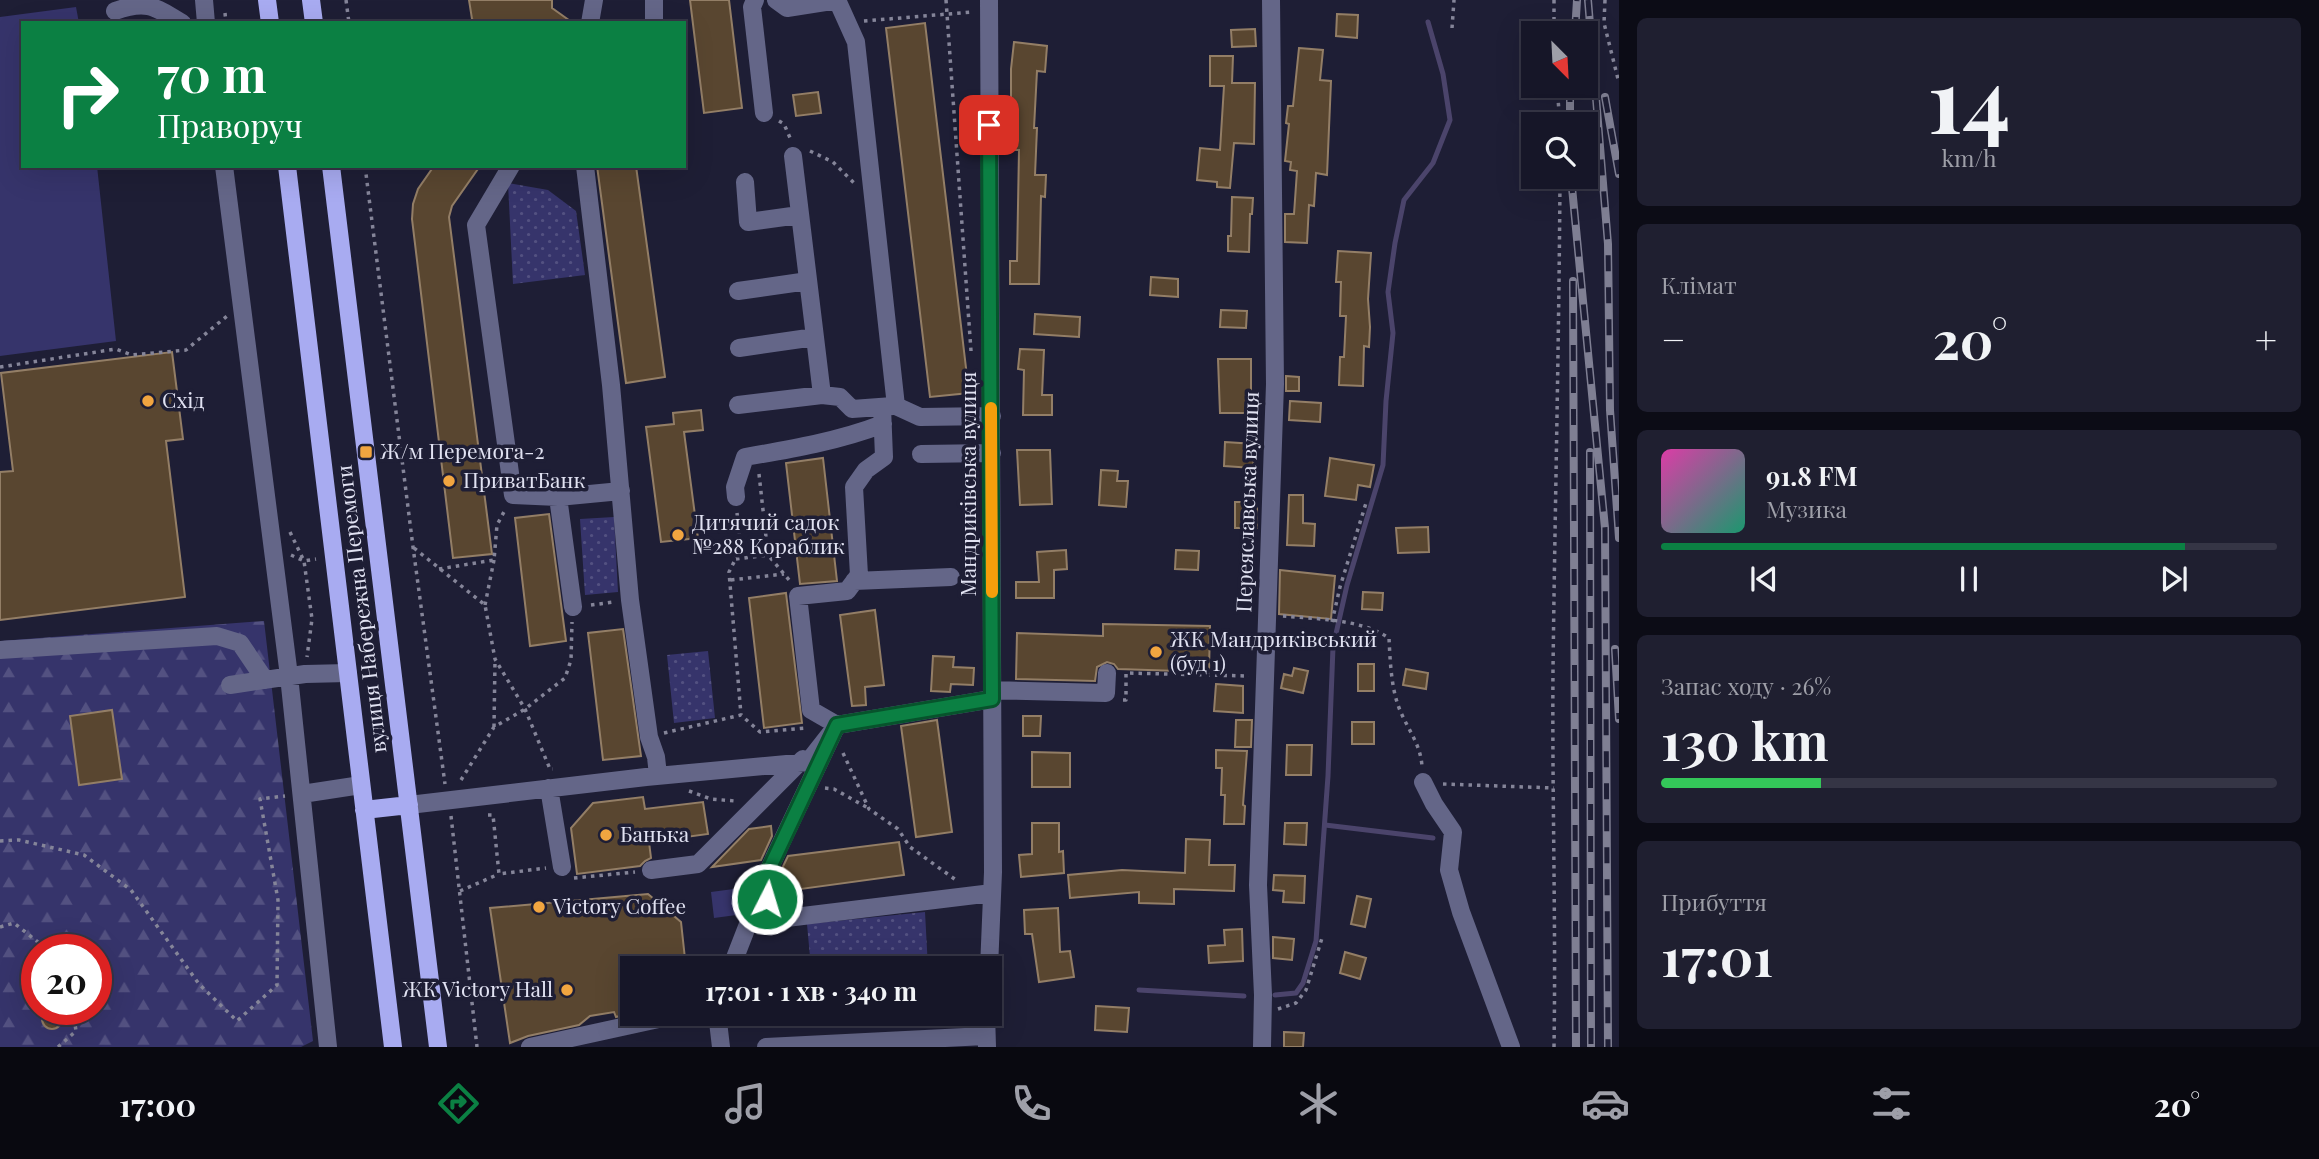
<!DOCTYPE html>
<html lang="uk">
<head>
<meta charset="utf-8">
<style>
  :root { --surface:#161628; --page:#1f1f30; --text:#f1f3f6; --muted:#9e9fa8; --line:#353545; --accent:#0b8043 }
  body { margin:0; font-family:"Playfair Display",serif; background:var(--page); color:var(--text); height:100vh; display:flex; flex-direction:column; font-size:26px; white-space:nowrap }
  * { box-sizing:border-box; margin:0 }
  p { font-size:23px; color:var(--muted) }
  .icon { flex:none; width:38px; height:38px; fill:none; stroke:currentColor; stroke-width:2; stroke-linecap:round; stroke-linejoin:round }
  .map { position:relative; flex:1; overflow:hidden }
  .panel { display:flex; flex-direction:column; gap:18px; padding:18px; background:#0c0c16; width:700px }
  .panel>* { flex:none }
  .top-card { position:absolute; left:21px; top:21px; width:665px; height:147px; border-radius:0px; box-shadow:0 7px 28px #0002,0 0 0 2px var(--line); background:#0b8043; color:#fff; overflow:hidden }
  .needle { width:46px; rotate:156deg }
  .fabs { position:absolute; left:1521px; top:21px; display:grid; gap:14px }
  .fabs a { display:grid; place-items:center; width:77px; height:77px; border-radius:0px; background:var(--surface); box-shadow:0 7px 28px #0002,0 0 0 2px var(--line); font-size:35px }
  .speed { position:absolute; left:21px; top:934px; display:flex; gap:14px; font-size:35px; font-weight:700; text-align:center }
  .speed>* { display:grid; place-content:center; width:91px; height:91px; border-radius:50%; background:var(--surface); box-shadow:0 7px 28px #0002,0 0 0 2px var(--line); line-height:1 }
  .speed .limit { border:10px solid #d22; background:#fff; color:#111 }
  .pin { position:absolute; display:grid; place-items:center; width:60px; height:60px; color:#fff; margin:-30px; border-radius:14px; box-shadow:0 4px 10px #0006 }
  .me { position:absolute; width:77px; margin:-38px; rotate:5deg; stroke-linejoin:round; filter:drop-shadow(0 0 5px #0008) }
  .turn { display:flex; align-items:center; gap:24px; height:147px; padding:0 21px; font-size:32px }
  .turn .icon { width:91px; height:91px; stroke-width:2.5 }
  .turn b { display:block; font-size:49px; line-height:60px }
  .big { font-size:52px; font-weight:700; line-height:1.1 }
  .panel .widget { flex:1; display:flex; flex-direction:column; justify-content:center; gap:10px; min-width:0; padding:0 24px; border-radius:10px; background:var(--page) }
  .panel .dial { align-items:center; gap:0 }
  .dial b { font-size:91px; line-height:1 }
  .song { display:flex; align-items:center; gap:21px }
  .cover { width:84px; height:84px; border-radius:10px; background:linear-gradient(135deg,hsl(320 70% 55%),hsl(160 70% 35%)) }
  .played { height:7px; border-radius:4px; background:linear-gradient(90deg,var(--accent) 85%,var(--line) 85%) }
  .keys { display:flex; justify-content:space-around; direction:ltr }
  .heat { display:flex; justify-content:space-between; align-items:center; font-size:38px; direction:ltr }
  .charge { height:10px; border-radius:5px; background:linear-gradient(90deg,#34c759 26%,var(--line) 0) }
  .trip { position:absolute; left:620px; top:956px; width:382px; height:70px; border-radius:0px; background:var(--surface); box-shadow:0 7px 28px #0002,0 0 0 2px var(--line); font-weight:700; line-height:70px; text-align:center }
  .tab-bar { display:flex; height:112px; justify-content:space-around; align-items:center; background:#090910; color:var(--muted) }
  .tab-bar .icon { width:49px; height:49px }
  .tab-bar .active { color:var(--accent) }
  .tab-bar b { font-size:32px; color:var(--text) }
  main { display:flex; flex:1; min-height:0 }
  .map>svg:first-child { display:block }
  .green { fill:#36346b }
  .forest { fill:url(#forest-firs); fill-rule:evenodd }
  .park { fill:url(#park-dots) }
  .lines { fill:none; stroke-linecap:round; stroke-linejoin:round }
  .stream { stroke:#4b446b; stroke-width:5 }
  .building { fill:#594630; stroke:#937e66; stroke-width:2 }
  .path { stroke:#858599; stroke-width:3.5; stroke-dasharray:3.5 5; stroke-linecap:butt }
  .minor { stroke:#646688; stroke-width:18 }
  .major { stroke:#a8abf1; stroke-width:18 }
  .rail-casing { stroke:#7f7f93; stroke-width:8 }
  .rail { stroke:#1e1e35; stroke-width:5; stroke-dasharray:16; stroke-linecap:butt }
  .route-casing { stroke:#07532c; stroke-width:18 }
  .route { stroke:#0b8043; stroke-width:12 }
  .slow { stroke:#f59e0b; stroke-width:12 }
  .poi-dot { fill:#f1a540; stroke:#1e1e35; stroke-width:2.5 }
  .labels { text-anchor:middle; stroke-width:7; stroke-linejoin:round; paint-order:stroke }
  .poi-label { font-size:21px; fill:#e1e2f2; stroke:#1e1e35; text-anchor:start }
  .street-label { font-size:21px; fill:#e1e2f2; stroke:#1e1e35 }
</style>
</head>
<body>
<main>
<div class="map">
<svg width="1619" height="1047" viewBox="0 0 1619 1047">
  <defs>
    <pattern id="forest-firs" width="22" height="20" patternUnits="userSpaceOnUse" patternTransform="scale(1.75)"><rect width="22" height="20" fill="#36346b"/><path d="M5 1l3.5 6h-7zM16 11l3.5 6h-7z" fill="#535181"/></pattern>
    <pattern id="park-dots" width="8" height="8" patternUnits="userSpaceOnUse" patternTransform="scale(1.75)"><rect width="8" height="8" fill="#36346b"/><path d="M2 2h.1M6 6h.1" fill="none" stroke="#535181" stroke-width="1.8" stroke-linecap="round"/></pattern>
  </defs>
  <rect width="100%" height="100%" fill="#1e1e35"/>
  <!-- green -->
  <path class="green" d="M 76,7 L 79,23 L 23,23 L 23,166 L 97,166 L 116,341 L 0,356 L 0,17 Z
    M 756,886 L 759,912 L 714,918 L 711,892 Z"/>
  <!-- forest -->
  <path class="forest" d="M 264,621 L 313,1041 L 301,1047 L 0,1047 L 0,641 ZM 37,950 L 96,950 L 96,1010 L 37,1010 Z"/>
  <!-- park -->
  <path class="park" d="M 508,183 L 548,190 L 576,211 L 585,275 L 513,284 Z
    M 614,517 L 618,592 L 585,595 L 580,519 Z
    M 708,651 L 715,718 L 674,723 L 667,655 Z
    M 925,912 L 928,968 L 811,968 L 807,924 Z"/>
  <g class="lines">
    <!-- stream -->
    <path class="stream" d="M 1325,825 L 1433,838
      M 1139,990 L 1244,996
      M 1275,995 L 1296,993 L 1303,983 L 1316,941 L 1328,776 L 1333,647 L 1347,585 L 1383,465 L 1386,401 L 1393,333 L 1388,292 L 1395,243 L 1404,200 L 1433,163 L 1450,120 L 1443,74 L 1428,22"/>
  </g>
  <!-- building -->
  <path class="building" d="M 469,0 L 552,0 L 552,8 L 573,23 L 478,23 L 472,19 Z
    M 690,0 L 729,0 L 742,108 L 704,113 Z
    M 1337,14 L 1358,15 L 1357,38 L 1336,36 Z
    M 925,23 L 969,393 L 930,397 L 886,28 Z
    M 1255,29 L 1256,46 L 1232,47 L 1231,30 Z
    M 1014,42 L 1047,46 L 1045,72 L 1037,71 L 1034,128 L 1037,128 L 1035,175 L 1046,175 L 1045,197 L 1041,196 L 1039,284 L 1010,284 L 1010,261 L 1017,261 L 1019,150 L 1011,150 L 1011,69 Z
    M 1299,48 L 1323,50 L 1320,80 L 1331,81 L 1327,175 L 1316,173 L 1314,206 L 1309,205 L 1307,243 L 1285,242 L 1285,214 L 1294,214 L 1297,171 L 1290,170 L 1291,162 L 1285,161 L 1289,124 L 1286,123 L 1288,106 L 1293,106 Z
    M 1210,56 L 1233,56 L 1232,83 L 1255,83 L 1254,144 L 1234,143 L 1230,188 L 1217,187 L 1217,182 L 1197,180 L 1200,148 L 1220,150 L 1224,86 L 1210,86 Z
    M 818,92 L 821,113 L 796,116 L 793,95 Z
    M 434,166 L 480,166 L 452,206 L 449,217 L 492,554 L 453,558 L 412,219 L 413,204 L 418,189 Z
    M 597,166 L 636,166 L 665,377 L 626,383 Z
    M 1232,197 L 1253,198 L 1252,214 L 1250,214 L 1249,252 L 1228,251 L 1228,236 L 1231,236 Z
    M 1338,251 L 1371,253 L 1368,299 L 1370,327 L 1369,347 L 1364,346 L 1363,386 L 1339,385 L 1340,357 L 1344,357 L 1346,316 L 1340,316 L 1341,282 L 1336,282 Z
    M 1151,277 L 1178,279 L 1178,297 L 1150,295 Z
    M 1221,310 L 1247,311 L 1246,328 L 1220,327 Z
    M 1035,314 L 1080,317 L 1079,337 L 1034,334 Z
    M 1020,349 L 1044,350 L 1042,395 L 1052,395 L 1052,415 L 1023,415 L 1024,370 L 1018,369 Z
    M 172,352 L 183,439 L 166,441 L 185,597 L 0,620 L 0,472 L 13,471 L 1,373 Z
    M 1218,359 L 1251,359 L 1251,413 L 1220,413 Z
    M 1286,376 L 1299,377 L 1299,391 L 1286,391 Z
    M 1290,401 L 1321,403 L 1320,422 L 1289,420 Z
    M 701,410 L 703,430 L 684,432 L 698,538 L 661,542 L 646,427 L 674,424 L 673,413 Z
    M 1225,442 L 1255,444 L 1253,468 L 1224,466 Z
    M 1017,450 L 1050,450 L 1052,504 L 1020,505 Z
    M 823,458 L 837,581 L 800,584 L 786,463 Z
    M 1330,458 L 1374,465 L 1370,487 L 1358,485 L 1356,500 L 1325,496 Z
    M 1101,470 L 1118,471 L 1117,481 L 1128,481 L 1126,507 L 1099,505 Z
    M 1289,495 L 1303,495 L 1303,523 L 1315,524 L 1314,546 L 1287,545 Z
    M 1235,502 L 1257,502 L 1257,528 L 1235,528 Z
    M 549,514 L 566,641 L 530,646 L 515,518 Z
    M 1428,527 L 1429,552 L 1398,553 L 1396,528 Z
    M 1066,550 L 1067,569 L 1054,570 L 1054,598 L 1016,598 L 1016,582 L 1039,582 L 1037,552 Z
    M 1176,550 L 1199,551 L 1198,570 L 1175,569 Z
    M 1280,570 L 1335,576 L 1331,619 L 1279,614 Z
    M 1363,592 L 1383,593 L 1382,610 L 1362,609 Z
    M 786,593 L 802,723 L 764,728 L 749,598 Z
    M 875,610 L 884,685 L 865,687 L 866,705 L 852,706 L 840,615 Z
    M 1103,624 L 1210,626 L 1209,672 L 1118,669 L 1114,664 L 1107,662 L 1097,667 L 1095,681 L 1016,679 L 1017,633 L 1103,636 Z
    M 623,629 L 641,756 L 603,760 L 588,633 Z
    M 933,656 L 954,657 L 953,667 L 974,668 L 973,685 L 951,684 L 950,692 L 931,691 Z
    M 1358,664 L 1374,664 L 1374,691 L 1358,691 Z
    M 1294,668 L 1308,671 L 1303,693 L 1281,688 L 1284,674 L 1292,676 Z
    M 1406,669 L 1428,673 L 1426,689 L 1403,685 Z
    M 1216,684 L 1243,686 L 1243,713 L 1214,711 Z
    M 112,710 L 122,779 L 79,785 L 70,716 Z
    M 1023,716 L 1041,716 L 1040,736 L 1023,736 Z
    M 937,720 L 952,832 L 916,837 L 901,726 Z
    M 1236,720 L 1252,720 L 1251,747 L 1235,747 Z
    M 1352,722 L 1374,722 L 1374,744 L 1352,744 Z
    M 1287,745 L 1312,745 L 1311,775 L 1286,775 Z
    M 1216,750 L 1247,751 L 1243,805 L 1245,806 L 1244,824 L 1224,824 L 1225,795 L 1221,795 L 1222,768 L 1216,768 Z
    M 1032,752 L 1070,753 L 1070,787 L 1032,787 Z
    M 643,797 L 645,809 L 703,802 L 708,834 L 649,842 L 651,858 L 645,861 L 640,866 L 577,874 L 571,828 L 593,803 Z
    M 1032,823 L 1059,823 L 1059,852 L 1063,851 L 1064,873 L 1021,877 L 1019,855 L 1032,854 Z
    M 1285,823 L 1307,823 L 1306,845 L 1284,844 Z
    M 771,826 L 772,836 L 761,860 L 712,867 L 749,829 Z
    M 1186,839 L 1210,840 L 1209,865 L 1235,865 L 1234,891 L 1174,889 L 1174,904 L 1139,903 L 1139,892 L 1070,898 L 1068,875 L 1122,870 L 1185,873 Z
    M 899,842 L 904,875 L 779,892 L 777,879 L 788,856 Z
    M 1274,875 L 1305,876 L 1304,903 L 1283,902 L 1284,891 L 1273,890 Z
    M 648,894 L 681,922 L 686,968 L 632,968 L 632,1013 L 616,1017 L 614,1012 L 590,1016 L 579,1025 L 528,1036 L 510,1043 L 490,908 Z
    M 1357,896 L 1371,899 L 1365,927 L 1351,924 Z
    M 1058,908 L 1060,952 L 1070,951 L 1074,977 L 1039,982 L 1032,934 L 1025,934 L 1024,910 Z
    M 1242,929 L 1243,961 L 1209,963 L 1208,946 L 1225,945 L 1224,930 Z
    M 1273,937 L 1294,939 L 1292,960 L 1273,958 Z
    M 1345,952 L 1366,958 L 1360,979 L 1340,973 Z
    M 1096,1006 L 1129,1008 L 1127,1032 L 1095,1030 Z
    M42 1019a10 10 0 1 1 20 0a10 10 0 1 1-20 0Z
    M 1284,1032 L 1304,1033 L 1303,1047 L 1284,1047 Z"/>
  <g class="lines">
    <!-- path -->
    <path class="path" d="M 346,0 L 349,23
      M 946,0 L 971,351
      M 1554,0 L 1554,33
      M 1605,0 L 1604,23 L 1619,83
      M 225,13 L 226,23
      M 864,21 L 972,12
      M 1452,28 L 1454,0
      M 1557,86 L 1560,124
      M 779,121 L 784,124 L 791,140
      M 810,151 L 833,162 L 854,183
      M 365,166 L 413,547 L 445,784
      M 0,367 L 116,349 L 132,355 L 186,350 L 227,316
      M 759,474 L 768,555 L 790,581
      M 737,513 L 741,548 L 729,572 L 741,715
      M 290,532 L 304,561 L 312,619 L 307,657
      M 414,548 L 485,605 L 495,659 L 525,709 L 550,769 L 553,769
      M 291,555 L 304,561 L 316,559
      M 736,559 L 768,555
      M 439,569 L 494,560 L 497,525 L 506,508
      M 731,580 L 784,574
      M 485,605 L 494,560
      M 591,605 L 614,602
      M 1283,616 C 1317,619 1361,619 1389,638 C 1390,659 1391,685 1398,705 C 1405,726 1421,743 1422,767
      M 1332,622 L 1340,587 L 1366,503
      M 1123,700 L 1126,700 L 1126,673 L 1249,676
      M 494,727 L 495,661
      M 664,733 L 741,715 L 760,732 L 805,728
      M 843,753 L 869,809 L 898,829 L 910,847 L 956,880
      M 461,780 L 494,727 L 525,709 L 565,678 L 571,660 L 572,622
      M 1443,784 L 1554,788
      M 825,788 L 834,789 L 868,808
      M 689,791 L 711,799 L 735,801
      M 488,815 L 493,815 L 499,874 L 546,868
      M 451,816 L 477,1047
      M 0,841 L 19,840 L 84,855 L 131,890 L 199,984 L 237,1021 L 277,985 L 278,900 L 260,799 L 285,796
      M 574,878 L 635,872
      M 460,891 L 499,874
      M 0,927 L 14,923 L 48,950
      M 1278,1009 L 1296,1003 L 1306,990 L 1322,938
      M 58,1047 L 76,1031 L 73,1010
      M 1554,1047 C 1556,921 1552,796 1553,670 C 1555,506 1559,341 1560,177"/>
    <!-- minor -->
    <path class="minor" d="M 204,0 L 206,23
      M 755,0 L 752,7 L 764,113
      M 776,0 L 787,8 L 838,0
      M 838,2 L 856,42 L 896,406 L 920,417 L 992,416
      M 115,11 C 146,0 154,6 182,23
      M 590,23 L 594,0
      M 654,23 L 654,0
      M 793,156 L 822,395
      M 224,166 L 289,676 L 328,1047
      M 511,166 L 476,225 L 513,495 L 558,497 L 573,607
      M 585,166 L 611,385 L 630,600 L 649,737 L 656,757 L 658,775
      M 745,182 L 748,222 L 799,215
      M 738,291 L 808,281
      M 739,348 L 815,337
      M 738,405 L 822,395 L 840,397 L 852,409 L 893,406
      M 921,454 L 992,453
      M 558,497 L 621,491
      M 736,497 L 735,487 L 745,457 C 792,449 839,441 883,424
      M 854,581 L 951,577
      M 0,650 L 217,636 L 240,643 L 265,680
      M 230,685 L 305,674 L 348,673
      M 992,690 L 1106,693 L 1107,673
      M 1423,782 L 1434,804 L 1453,832 L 1449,870 L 1461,912 L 1511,1047
      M 549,788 L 562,867
      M 302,794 L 361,785
      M 409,805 L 646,777 L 808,762 L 837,725 L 992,699
      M 774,858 L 837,725 L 811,710 L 798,596 L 847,591 L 859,575 L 854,487 L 866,470 L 884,457 L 882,407
      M 651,870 L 698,864 L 803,759
      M 771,908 L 770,920 L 992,893
      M 770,920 L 765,878 L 778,850
      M 731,968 L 764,883
      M 989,968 L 993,872 L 989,0
      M 717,1013 L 721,1047
      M 986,1013 L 987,1047
      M 530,1047 L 686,1013
      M 766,1047 L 985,1036
      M 1262,1047 L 1263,995 L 1258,885 L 1275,384 L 1271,0"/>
    <!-- major -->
    <path class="major" d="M 267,0 L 270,23
      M 311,0 L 314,23
      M 287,166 L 393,1047
      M 331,166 L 438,1047
      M 364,810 L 409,805"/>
    <!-- rail casing -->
    <g class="rail-casing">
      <path id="rail" d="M 1588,0 L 1608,244 L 1610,410 L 1619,538
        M 1575,33 L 1577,0
        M 1570,86 L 1570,124
        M 1605,97 L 1619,174
        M 1571,177 L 1605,528 L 1608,1047
        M 1573,281 L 1576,1047
        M 1590,452 L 1591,1047
        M 1615,649 L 1619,719"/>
    </g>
    <!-- rail -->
    <use href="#rail" class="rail"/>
  </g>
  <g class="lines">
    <!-- route casing -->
    <g class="route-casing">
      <path id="route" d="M 767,899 L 765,878 L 837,725 L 992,699 L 989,125"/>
    </g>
    <!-- route -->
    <use href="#route" class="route"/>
    <!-- slow -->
    <path class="slow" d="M 991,408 L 992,592"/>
  </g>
  <!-- markers -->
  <g class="poi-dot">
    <circle cx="148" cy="401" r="7"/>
    <rect x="359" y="445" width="14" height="14" rx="3.5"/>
    <circle cx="449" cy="481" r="7"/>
    <circle cx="678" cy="535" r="7"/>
    <circle cx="1156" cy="652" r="7"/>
    <circle cx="606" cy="835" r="7"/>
    <circle cx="539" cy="907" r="7"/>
    <circle cx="567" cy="990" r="7"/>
  </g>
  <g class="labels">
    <!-- poi labels -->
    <g class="poi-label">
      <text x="162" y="408">Схід</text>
      <text x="380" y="459">Ж/м Перемога-2</text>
      <text x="463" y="488">ПриватБанк</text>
      <text x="692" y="530">Дитячий садок<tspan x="692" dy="24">№288 Кораблик</tspan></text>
      <text x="1170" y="647">ЖК Мандриківський<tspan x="1170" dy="24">(буд 1)</tspan></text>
      <text x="620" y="842">Банька</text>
      <text x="553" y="914">Victory Coffee</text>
      <text x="553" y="997" text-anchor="end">ЖК Victory Hall</text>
    </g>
    <!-- street labels -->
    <g class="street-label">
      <text transform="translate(969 484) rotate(-90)" y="7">Мандриківська вулиця</text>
      <text transform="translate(1248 502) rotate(-88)" y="7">Переяславська вулиця</text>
      <text transform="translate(362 609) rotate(-97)" y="7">вулиця Набережна Перемоги</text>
    </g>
  </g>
</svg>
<div class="fabs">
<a><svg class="needle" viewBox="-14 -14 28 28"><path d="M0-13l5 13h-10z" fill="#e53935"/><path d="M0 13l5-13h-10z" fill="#9e9fa8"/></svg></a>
<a><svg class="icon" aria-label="search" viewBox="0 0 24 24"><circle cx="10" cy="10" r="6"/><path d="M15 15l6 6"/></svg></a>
</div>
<div class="speed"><div class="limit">20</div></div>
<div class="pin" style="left:989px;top:125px;background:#d93025"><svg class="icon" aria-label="arrive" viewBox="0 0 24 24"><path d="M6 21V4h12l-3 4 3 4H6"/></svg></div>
<svg class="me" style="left:767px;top:899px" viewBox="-20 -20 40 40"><circle r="17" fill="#0b8043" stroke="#fff" stroke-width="3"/><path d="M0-11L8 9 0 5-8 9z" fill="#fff"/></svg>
<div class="trip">17:01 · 1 хв · 340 m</div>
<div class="top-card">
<div class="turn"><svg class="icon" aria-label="right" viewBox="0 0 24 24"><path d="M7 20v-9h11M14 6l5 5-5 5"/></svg><div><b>70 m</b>Праворуч</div></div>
</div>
</div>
<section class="panel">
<div class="widget dial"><b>14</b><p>km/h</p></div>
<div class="widget"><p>Клімат</p>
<div class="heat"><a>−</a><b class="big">20°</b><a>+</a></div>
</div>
<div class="widget">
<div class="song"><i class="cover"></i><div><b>91.8 FM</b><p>Музика</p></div></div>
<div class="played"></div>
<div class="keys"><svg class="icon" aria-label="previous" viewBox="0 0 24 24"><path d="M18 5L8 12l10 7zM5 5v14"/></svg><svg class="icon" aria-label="pause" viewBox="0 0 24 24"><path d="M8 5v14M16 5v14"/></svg><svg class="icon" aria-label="next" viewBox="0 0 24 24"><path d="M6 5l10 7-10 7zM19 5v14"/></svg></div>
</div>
<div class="widget"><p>Запас ходу · 26%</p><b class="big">130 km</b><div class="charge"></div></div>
<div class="widget"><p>Прибуття</p><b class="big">17:01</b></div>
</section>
</main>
<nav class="tab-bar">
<b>17:00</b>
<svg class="icon active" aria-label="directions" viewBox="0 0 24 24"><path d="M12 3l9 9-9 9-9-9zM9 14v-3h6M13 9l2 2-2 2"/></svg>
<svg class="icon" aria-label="music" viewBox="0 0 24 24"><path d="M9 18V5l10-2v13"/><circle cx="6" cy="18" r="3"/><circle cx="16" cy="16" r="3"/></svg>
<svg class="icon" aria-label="phone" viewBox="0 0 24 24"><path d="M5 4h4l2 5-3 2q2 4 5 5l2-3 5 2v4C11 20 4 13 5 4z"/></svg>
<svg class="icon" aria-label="climate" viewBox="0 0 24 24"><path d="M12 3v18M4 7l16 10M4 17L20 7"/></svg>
<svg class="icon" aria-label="car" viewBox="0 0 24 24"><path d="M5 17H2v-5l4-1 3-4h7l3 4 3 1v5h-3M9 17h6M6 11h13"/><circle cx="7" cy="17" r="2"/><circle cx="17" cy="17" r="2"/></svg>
<svg class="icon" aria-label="filters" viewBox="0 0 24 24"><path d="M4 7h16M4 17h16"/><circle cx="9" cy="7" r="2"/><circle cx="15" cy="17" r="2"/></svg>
<b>20°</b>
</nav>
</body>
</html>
